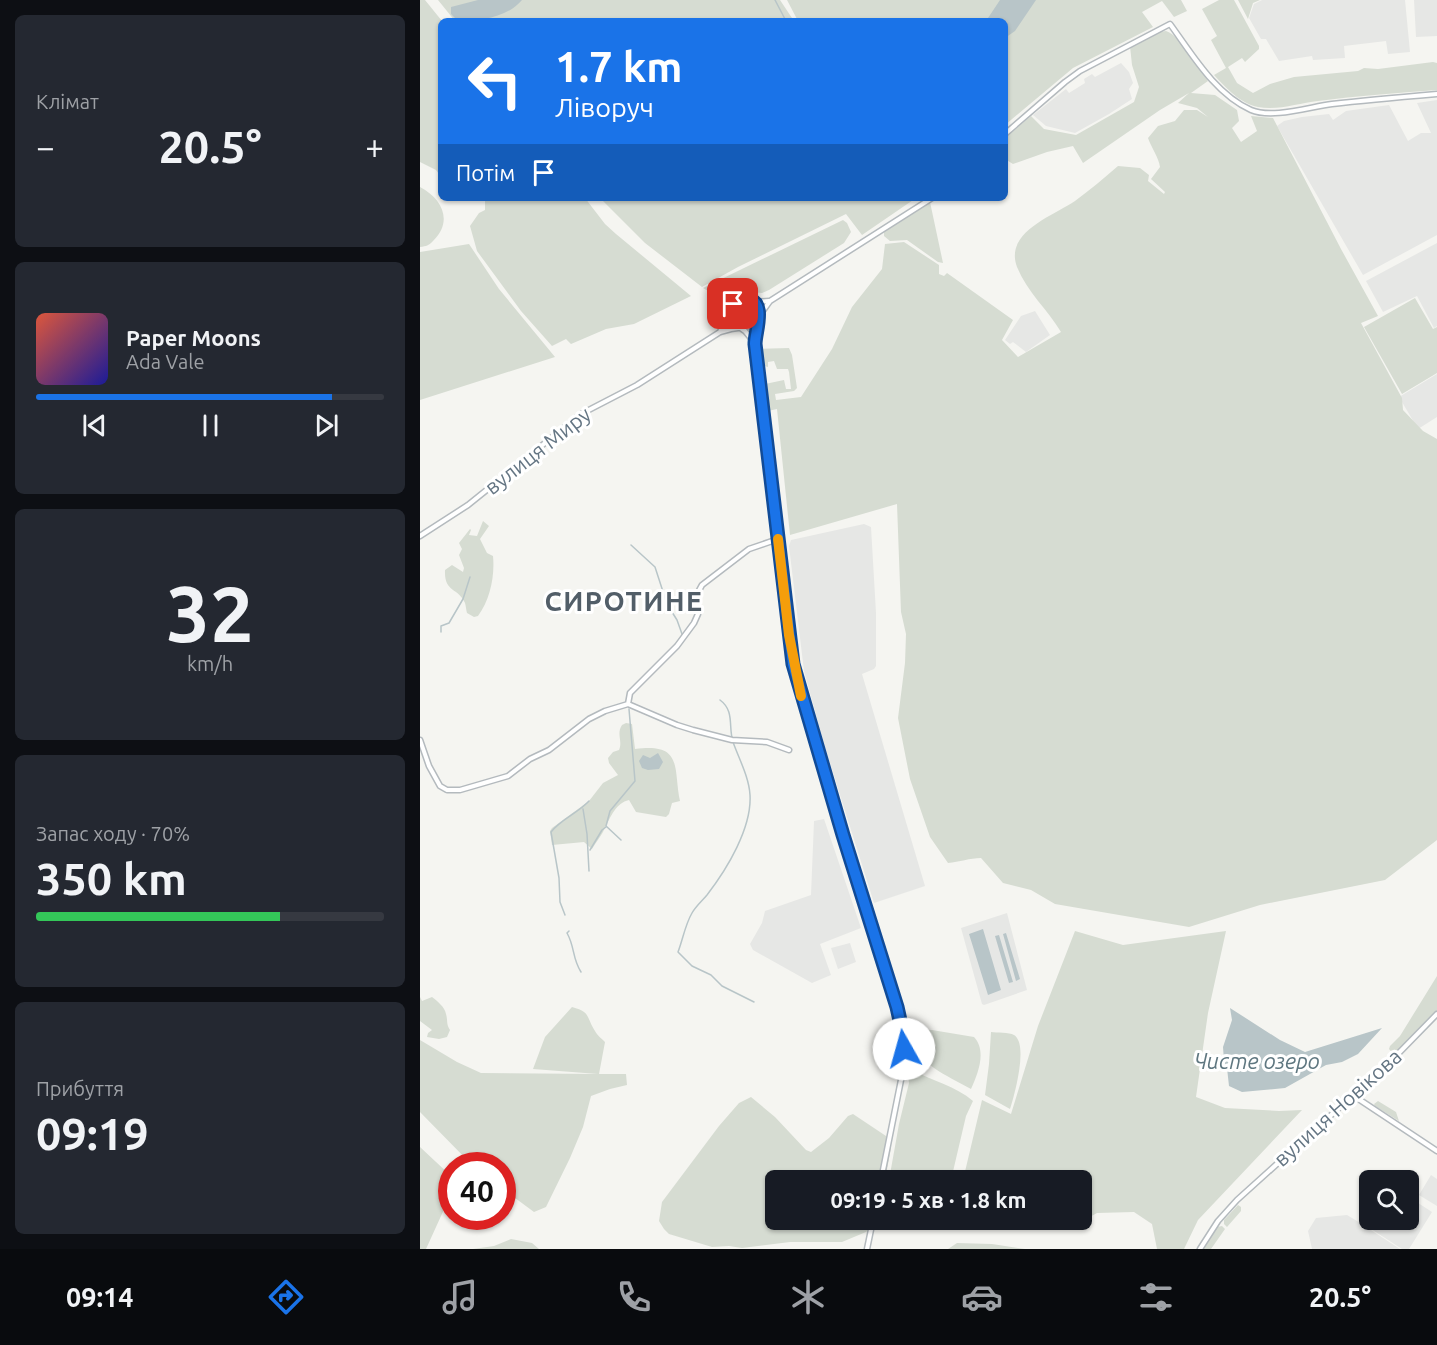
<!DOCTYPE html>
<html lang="uk">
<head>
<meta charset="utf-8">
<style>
  :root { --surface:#171b24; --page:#242831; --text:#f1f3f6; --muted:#9ea1a6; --line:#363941; --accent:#1a73e8 }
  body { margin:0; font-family:Ubuntu,sans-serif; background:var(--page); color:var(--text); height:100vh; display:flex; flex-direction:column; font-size:22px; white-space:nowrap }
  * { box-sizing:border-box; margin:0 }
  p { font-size:20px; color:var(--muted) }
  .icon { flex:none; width:33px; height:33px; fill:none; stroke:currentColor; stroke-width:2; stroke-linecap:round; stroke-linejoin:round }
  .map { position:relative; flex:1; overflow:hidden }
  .drawer { display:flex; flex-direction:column; gap:15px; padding:15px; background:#0d0f14; width:420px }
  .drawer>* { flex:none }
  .hud { position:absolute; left:18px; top:18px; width:570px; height:183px; border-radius:9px; box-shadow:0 2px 4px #0004; background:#1a73e8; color:#fff; overflow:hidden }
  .tools { position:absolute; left:939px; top:1170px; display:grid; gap:12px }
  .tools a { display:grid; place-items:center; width:60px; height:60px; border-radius:9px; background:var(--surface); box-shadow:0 2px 4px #0004; font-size:30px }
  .speed { position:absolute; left:18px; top:1152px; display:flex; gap:12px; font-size:30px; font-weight:700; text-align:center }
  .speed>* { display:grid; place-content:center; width:78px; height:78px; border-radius:50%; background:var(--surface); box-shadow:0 2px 4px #0004; line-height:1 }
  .speed .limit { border:9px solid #d22; background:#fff; color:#111 }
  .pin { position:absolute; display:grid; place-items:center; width:51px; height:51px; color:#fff; margin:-26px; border-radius:12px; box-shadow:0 3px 9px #0006 }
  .me { position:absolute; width:66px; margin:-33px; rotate:353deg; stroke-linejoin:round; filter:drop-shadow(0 0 4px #0008) }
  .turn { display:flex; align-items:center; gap:21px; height:126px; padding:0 18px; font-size:27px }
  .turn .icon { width:78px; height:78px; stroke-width:2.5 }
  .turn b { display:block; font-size:42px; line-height:51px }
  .then { display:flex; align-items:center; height:57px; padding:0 18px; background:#0003; gap:12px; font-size:22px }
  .big { font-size:45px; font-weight:700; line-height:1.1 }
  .drawer .tile { flex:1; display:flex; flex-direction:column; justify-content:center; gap:9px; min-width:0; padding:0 21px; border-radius:9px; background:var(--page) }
  .drawer .dial { align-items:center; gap:0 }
  .dial b { font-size:78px; line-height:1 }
  .song { display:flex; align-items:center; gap:18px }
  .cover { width:72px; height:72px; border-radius:9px; background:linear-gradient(135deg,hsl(10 70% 55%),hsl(240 70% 35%)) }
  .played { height:6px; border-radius:3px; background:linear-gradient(90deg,var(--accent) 85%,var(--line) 85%) }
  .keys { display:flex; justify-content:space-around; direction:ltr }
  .heat { display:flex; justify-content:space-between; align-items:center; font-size:33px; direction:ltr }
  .charge { height:9px; border-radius:4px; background:linear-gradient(90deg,#34c759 70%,var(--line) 0) }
  .trip { position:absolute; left:345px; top:1170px; width:327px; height:60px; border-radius:9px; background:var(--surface); box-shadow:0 2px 4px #0004; font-weight:700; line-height:60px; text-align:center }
  .dock { display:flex; height:96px; justify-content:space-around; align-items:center; background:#090b0e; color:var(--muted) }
  .dock .icon { width:42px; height:42px }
  .dock .selected { color:var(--accent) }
  .dock b { font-size:27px; color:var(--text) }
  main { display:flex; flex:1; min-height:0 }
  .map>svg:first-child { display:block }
  .built { fill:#e6e7e5 }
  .green { fill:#d6dcd2 }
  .water { fill:#b8c5c8 }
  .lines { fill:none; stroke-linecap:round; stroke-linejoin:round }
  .stream { stroke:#b8c5c8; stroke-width:1.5 }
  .secondary-casing { stroke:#b4babe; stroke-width:7 }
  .secondary { stroke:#fff; stroke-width:4 }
  .route-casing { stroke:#114b97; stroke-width:15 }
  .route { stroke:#1a73e8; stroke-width:10 }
  .slow { stroke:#f59e0b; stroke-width:10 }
  .labels { text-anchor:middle; stroke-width:6; stroke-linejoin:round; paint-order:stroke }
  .street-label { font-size:21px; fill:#647583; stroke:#fff }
  .water-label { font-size:22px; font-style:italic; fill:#5f7780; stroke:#fff }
  .district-label { font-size:27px; font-weight:bold; letter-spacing:1.5px; fill:#525e68; stroke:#fff }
</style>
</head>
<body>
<main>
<section class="drawer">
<div class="tile"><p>Клімат</p>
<div class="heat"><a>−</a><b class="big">20.5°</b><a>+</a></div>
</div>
<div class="tile">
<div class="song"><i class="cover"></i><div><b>Paper Moons</b><p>Ada Vale</p></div></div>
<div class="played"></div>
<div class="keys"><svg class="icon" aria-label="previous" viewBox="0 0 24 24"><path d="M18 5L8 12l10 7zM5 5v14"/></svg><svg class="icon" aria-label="pause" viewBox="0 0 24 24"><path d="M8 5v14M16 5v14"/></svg><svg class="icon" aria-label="next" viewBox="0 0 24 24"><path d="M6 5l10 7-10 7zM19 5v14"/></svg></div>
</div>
<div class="tile dial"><b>32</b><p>km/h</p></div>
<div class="tile"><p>Запас ходу · 70%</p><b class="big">350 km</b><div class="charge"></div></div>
<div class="tile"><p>Прибуття</p><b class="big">09:19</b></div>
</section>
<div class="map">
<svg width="1017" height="1249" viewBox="0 0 1017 1249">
  <rect width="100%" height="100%" fill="#f5f5f1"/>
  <!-- built -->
  <path class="built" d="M 842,0 L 985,0 L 990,52 L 968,54 L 966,41 L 924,46 L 925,58 L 893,60 L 892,56 L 859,61 L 846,39 L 841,39 L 829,18 L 834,4 Z
    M 994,0 L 1017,0 L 1017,36 L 996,37 Z
    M 701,63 L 709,72 L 713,83 L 709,89 L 712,99 L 689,114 L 655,133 L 626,126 L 613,115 L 646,89 L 649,93 L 665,83 L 664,79 L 672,74 L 675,77 Z
    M 1017,100 L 1017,235 L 943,275 L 857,126 L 864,121 L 882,117 L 909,114 L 913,120 L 926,111 L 969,105 L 988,141 L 1001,133 L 1011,133 L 997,103 Z
    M 1017,243 L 1017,326 L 1014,328 L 997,296 L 963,312 L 946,281 Z
    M 615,311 L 630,335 L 606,352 L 593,342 L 590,344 L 585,340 L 601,316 Z
    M 1017,374 L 1017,417 L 998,429 L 979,397 Z
    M 444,524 L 451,527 L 456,613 L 456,666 L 454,669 L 442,674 L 505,886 L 454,903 L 404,744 L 384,671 L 369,546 L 371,540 Z
    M 404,819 L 441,928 L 400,944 L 411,975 L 392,983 L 333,950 L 330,944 L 342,923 L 345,911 L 391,895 L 394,821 Z
    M 587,913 L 607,990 L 564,1005 L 562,1004 L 541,928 Z
    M 430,943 L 436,962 L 418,969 L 411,948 Z
    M 1011,1175 L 1017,1179 L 1017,1206 L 999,1195 Z
    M 989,1197 L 1012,1212 L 989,1249 L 982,1249 L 945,1225 L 949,1217 L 950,1220 L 988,1220 Z
    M 927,1215 L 937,1221 L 980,1249 L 892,1249 L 888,1231 L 896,1218 Z"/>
  <!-- green -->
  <path class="green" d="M 0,0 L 5,0 L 22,21 L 21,174 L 19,174 L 16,170 L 0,162 Z
    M 18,0 L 360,0 L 374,21 L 35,21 Z
    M 367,0 L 761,0 L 767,11 L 754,17 L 742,1 L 722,12 L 733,27 L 653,68 L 585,125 L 585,21 L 378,21 Z
    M 799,0 L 814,0 L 839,46 L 839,49 L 825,62 L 822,58 L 808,67 L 817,83 L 833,93 L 850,84 L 874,77 L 938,71 L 944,68 L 958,69 L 1013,62 L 1017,63 L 1017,90 C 977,93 937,96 898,101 C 879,103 857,111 838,107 C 821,104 806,88 794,75 L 806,68 L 791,40 L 797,36 L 782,9 Z
    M 818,0 L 840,0 L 833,3 L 828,19 Z
    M 746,31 C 761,36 779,68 788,81 L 771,93 L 795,95 L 817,110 L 819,121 L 812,128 L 821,142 L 837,131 L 831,116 L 853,118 L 921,249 L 958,316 L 941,323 L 982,398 L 983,410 L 1003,431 L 1017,439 L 1017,840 L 965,880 L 840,905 L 769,927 L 635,904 L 611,890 L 583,883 L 561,858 C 550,858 539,862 528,863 L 510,837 L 490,779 L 478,718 L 485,663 L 486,634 L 481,612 L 477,504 L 370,535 L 357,409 L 343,412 L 342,393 L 345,384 L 364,380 L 366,389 L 371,389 L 369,372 L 368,369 L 357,369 L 354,361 L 348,362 L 348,367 C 338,365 338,358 336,349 L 369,348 L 372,355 L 377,388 L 374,391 L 355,394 L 356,400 L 381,397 L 412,349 L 432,307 L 462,269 L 465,244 L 484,242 L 519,265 L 519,274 L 524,276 L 527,273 L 593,320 L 582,340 L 598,357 L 641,332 C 628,310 607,292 597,267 C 584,232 633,216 655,201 C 670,190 684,178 698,166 L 720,168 L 729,175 L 728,181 L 744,194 L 745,192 L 731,179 L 740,167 C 739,158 731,147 728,138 L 738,126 L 755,121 L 764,110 L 777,110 L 788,117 L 777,108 L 758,103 L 769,93 L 740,110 L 663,163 L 653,146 L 627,152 L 593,164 L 585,159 L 585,138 L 611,116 L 624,129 L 656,135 L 714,102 L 719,87 L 712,65 L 710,46 L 739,32 Z
    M 0,187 C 23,199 33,222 13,241 C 8,246 7,246 0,247 Z
    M 65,198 L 165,198 L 185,224 L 196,234 L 271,296 L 214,324 L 186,329 L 151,344 L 146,339 L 132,346 L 101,311 L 57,251 L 50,226 L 59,213 L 65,210 Z
    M 180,198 L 496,198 L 442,235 L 426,214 L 318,267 L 282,287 L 225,243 Z
    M 510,202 L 523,263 L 518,262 L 487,240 L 470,241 L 464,236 L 464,232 Z
    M 423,220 L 427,223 L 431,232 L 424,243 L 349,290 L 342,293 L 321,291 L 295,295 L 283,288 Z
    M 49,244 L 79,289 L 135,357 L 0,400 L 0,252 Z
    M 995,298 L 1013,329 L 1017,327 L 1017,373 L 982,394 L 944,327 Z
    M311 313a13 13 0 1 1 26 0a13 13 0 1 1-26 0Z
    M 63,521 L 69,526 L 60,539 L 67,553 L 73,556 C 75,576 70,600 58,616 L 54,617 L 47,613 C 46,610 46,606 45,603 C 38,587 24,593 25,570 L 32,565 L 43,572 L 44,568 L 39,555 L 42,549 L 39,543 L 50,529 L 51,530 L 49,535 L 57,536 Z
    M 206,723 L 212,724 L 215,749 C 264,742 253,769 260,801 L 252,803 L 249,814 L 246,817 L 216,812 L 209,800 C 196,803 191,816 185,828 C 182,835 176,842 172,849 L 164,842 L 132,845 L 130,831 L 132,828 L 169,801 L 183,783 L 198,775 L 189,763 L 188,758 L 193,752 L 199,750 C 203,741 196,734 202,725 Z
    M 655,931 L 703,945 L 806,931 L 788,1013 L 776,1097 L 805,1108 L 859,1111 L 882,1110 L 778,1220 L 764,1249 L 737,1249 L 732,1224 L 714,1212 L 677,1213 L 657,1224 L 566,1226 L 535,1223 L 534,1220 L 662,1220 L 662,1180 L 543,1180 L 562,1100 L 591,1114 L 618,1026 Z
    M 1017,976 L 1017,1010 L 974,1055 L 969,1049 L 970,1046 L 980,1036 Z
    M 0,997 L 2,1001 L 12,997 C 17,1001 25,1007 26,1014 C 28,1021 26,1024 30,1030 L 27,1037 L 19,1039 L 7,1037 L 8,1033 L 12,1030 L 0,1021 Z
    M 152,1007 C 171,1012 166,1017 175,1031 C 177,1035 182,1039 185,1042 L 179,1074 L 206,1074 L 207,1085 L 190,1089 L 171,1096 L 163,1127 L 150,1158 L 126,1207 L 114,1212 L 83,1189 L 82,1166 L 52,1165 L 0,1112 L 0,1040 L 37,1062 L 61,1073 L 178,1074 L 113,1069 L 125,1037 Z
    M 512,1030 L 554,1037 C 567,1051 558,1073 551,1089 C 527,1075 497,1065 490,1035 L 493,1032 Z
    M 571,1032 C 577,1033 589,1032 594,1035 C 609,1044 594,1096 590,1109 L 565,1095 L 569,1064 Z
    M 493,1070 C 512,1081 536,1086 553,1101 L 546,1116 L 531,1180 L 469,1180 L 479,1124 L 489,1083 L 488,1076 Z
    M 331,1097 L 355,1117 L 386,1150 L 391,1152 L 409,1138 L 428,1116 L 433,1114 L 466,1136 L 471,1148 L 465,1180 L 356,1180 L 356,1220 L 458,1220 L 457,1224 L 446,1232 L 422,1242 L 370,1242 L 322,1248 L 309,1246 L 292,1247 L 249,1234 L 244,1229 L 239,1221 L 242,1202 L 299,1126 L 319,1103 Z
    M 958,1101 L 976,1112 L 979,1121 L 955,1106 L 954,1104 Z
    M 0,1147 L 31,1176 L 31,1194 L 6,1249 L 0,1249 Z
    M 818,1205 L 821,1207 L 821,1211 L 807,1227 L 804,1224 L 804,1220 Z
    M 802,1226 L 805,1229 L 791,1249 L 783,1249 L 797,1227 Z
    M 91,1239 L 112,1243 L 119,1249 L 53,1249 L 74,1246 Z
    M 537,1243 L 572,1244 L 605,1249 L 528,1249 Z"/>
  <!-- water -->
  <path class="water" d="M 58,0 L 102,0 C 87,18 59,21 38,21 L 31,14 L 31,7 Z
    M 580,0 L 616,0 L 595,31 L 585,38 L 585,21 L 566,21 Z
    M 238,753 L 243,762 L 239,769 L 228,770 L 222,768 L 219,761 L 223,755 L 230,758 Z
    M 563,929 L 581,990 L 568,995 L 549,934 Z
    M 586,933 L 600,979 L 596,981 L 583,934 Z
    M 579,935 L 593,982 L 589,983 L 575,936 Z
    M 810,1008 L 860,1040 L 885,1052 L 962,1028 L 938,1054 L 922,1062 L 906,1065 L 865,1088 L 822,1092 L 809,1086 L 807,1068 L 804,1061 L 803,1047 L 812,1020 Z"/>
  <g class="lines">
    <!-- stream -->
    <path class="stream" d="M 355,0 L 366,21
      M 211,545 L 235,567 L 247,604 L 257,620 L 262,634
      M 21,632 L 21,626 L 29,623 L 43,599 L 50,577
      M 300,700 C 315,711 308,727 313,742 C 319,759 329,777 330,795 C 332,828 307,869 287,895 C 282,901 276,906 272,913 C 265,925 263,939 258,952 L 272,966 L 291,975 L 302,986 L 334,1002
      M 163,809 L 167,834 L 169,871
      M 201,840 L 186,826 L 190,811 L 215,781 L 209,709
      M 170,850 L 182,830 L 186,827
      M 145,915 L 140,902 L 139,878 L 131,832 C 141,819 158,813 169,801
      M 149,931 L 147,933 C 155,947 152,958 161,972"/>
    <!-- secondary casing -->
    <g class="secondary-casing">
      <path id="secondary" d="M 585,134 L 645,82 L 660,71 L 750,24 C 772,54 795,94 831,110 C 852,119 889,107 912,104 C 947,100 982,97 1017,94
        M 333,302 L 349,301
        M 309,312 L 312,322 L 325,331 L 334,342
        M 300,332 C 306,318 309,299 326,299 L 336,305 L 339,315 L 335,344 L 373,664 L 380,692 L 458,943 L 484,1034 L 484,1065 L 461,1180
        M 0,536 L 48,505 L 161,414 L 217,385 L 300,332 L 311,329 L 332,326 L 350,301 L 512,198
        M 208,704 L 210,693 L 257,646 L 274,623 L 278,614 L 276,596 L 282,585 L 329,549 L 358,539
        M 0,740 L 9,766 L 20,786 L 27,790 L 40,790 L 88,776 L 110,759 L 129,750 L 169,719 L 185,711 L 208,704 L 257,725 L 273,730 L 312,740 L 347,742 L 369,750
        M 934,1096 L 1017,1151
        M 447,1249 L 453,1220
        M 780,1249 L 798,1221 L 817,1200 L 971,1061 L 1017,1014"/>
    </g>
    <!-- secondary -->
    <use href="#secondary" class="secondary"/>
  </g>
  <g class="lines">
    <!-- route casing -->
    <g class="route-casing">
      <path id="route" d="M 313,304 C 317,300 321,298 327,299 C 347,302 335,331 335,344 L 373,664 L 423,835 L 477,1007 L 483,1034 L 484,1049"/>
    </g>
    <!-- route -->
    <use href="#route" class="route"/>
    <!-- slow -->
    <path class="slow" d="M 358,539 L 369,635 L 381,696"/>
  </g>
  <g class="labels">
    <!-- street labels -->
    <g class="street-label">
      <text transform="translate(118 451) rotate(-38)" y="7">вулиця Миру</text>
      <text transform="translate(918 1108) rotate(-42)" y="7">вулиця Новікова</text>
    </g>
    <!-- water labels -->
    <g class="water-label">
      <text x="837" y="1069">Чисте озеро</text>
    </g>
    <!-- district labels -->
    <g class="district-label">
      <text x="204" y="611">СИРОТИНЕ</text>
    </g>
  </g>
</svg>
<div class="tools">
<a><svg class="icon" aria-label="search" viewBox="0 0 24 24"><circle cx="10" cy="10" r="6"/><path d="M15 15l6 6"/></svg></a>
</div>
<div class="speed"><div class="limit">40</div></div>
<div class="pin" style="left:313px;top:304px;background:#d93025"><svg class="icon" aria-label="arrive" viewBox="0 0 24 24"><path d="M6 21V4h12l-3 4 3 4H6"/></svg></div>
<svg class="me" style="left:484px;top:1049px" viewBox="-20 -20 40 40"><circle r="19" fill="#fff"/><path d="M0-13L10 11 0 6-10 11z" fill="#1a73e8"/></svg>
<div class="trip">09:19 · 5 хв · 1.8 km</div>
<div class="hud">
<div class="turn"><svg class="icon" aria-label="left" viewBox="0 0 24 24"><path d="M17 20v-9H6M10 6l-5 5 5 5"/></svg><div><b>1.7 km</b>Ліворуч</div></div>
<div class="then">Потім<svg class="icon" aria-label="arrive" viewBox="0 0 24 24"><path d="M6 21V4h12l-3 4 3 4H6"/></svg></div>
</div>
</div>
</main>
<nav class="dock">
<b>09:14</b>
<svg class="icon selected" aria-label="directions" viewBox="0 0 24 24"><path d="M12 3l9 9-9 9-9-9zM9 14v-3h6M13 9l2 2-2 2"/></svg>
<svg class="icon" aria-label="music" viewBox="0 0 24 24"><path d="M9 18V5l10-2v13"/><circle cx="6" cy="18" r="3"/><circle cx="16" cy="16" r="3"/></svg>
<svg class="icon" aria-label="phone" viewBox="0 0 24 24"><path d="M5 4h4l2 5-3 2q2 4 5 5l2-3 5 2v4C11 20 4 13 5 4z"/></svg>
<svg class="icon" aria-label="climate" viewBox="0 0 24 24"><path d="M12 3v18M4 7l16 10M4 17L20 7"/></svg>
<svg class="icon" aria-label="car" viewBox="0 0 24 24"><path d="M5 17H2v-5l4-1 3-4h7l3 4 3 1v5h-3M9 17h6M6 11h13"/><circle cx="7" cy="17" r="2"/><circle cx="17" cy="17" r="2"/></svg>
<svg class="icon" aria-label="filters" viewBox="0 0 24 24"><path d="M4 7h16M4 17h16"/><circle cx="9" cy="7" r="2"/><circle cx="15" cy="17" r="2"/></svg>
<b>20.5°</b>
</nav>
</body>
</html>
